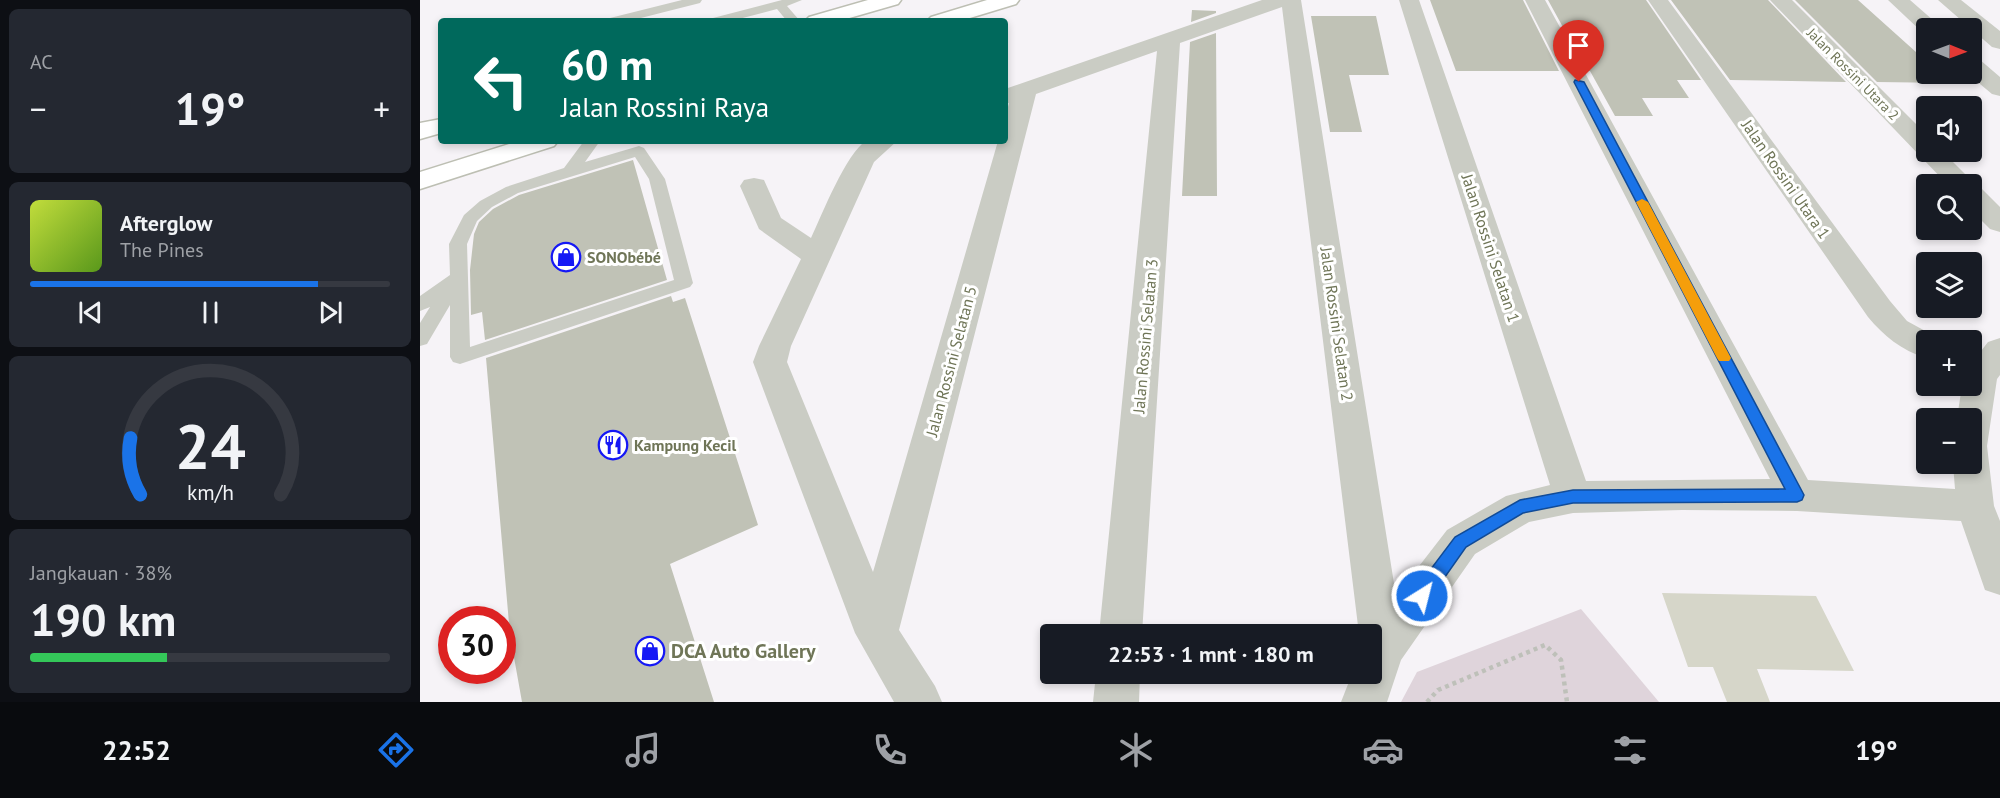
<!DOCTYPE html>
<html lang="id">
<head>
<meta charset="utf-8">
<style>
  :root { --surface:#171b24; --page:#242831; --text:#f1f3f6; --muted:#9ea1a6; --line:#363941; --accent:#1a73e8 }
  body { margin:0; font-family:"PT Sans",sans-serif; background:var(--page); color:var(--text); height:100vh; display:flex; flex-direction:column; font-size:22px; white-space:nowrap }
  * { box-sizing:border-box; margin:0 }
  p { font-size:20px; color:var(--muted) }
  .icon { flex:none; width:33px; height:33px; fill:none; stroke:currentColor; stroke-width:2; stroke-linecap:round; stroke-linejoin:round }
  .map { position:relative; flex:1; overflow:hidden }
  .side { display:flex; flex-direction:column; gap:9px; padding:9px; background:#0d0f14; width:420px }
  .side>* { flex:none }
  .guide { position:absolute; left:18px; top:18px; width:570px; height:126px; border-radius:6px; box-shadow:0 3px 9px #0003; background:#00695c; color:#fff; overflow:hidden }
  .needle { width:39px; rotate:91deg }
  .tools { position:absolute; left:1496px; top:18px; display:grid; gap:12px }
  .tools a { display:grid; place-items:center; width:66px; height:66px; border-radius:6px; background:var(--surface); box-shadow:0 3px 9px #0003; font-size:30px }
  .speed { position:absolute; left:18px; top:606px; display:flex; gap:12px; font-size:30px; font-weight:700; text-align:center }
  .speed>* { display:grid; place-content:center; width:78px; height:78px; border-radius:50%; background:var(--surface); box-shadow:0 3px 9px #0003; line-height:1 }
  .speed .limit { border:9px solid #d22; background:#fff; color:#111 }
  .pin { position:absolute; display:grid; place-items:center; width:51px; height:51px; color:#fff; margin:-62px -26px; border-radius:50% 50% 50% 0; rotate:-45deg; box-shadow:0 0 6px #0007 }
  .pin .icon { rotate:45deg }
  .me { position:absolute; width:66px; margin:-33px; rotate:36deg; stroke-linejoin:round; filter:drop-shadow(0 0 4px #0008) }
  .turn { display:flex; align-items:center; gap:21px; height:126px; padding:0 24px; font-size:27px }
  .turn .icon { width:78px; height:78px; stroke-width:2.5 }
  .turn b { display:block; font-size:42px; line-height:51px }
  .big { font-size:45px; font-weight:800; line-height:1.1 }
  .side .widget { flex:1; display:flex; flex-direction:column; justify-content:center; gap:9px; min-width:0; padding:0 21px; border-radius:9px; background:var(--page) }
  .side .dial { align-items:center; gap:0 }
  .dial svg { height:156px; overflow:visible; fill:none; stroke:var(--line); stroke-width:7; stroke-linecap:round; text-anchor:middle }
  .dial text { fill:var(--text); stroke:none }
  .song { display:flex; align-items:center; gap:18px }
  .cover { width:72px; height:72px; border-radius:9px; background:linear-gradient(135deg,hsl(70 70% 55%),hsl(90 70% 35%)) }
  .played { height:6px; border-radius:3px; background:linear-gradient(90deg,var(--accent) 80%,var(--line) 80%) }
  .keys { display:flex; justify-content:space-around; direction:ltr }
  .heat { display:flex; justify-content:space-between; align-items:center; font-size:33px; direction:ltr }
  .charge { height:9px; border-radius:4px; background:linear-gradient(90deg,#34c759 38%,var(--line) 0) }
  .trip { position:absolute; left:620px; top:624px; width:342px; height:60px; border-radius:6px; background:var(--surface); box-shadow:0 3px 9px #0003; font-weight:800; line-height:60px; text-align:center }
  .tab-bar { display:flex; height:96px; justify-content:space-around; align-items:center; background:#090b0e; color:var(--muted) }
  .tab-bar .icon { width:42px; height:42px }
  .tab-bar .active { color:var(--accent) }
  .tab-bar b { font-size:27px; color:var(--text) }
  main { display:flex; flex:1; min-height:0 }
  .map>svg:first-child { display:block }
  .green { fill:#dfd4db }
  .water { fill:#d6d6c9 }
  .building { fill:#c0c2b6 }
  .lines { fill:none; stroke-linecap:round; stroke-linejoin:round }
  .secondary-casing { stroke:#bdbfb3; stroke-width:3 }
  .path { stroke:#bec0b9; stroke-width:4.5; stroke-dasharray:4 4; stroke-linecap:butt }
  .lane { fill:#caccc4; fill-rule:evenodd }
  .street { fill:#caccc4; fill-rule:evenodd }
  .secondary { fill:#fff; fill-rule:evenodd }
  .route { fill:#1a73e8; stroke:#114b97; stroke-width:1.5 }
  .slow { fill:#f59e0b }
  .labels { text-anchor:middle; stroke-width:6; stroke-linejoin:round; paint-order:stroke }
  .far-street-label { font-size:14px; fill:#6f7557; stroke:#fff }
  .street-label { font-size:16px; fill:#6f7557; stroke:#fff }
  .poi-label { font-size:16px; font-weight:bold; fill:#6f7557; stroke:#fff; text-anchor:start }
  .near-poi-label { font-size:20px; font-weight:bold; fill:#6f7557; stroke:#fff; text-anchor:start }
</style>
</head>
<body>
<main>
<section class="side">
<div class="widget"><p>AC</p>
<div class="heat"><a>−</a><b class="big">19°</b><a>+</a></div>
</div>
<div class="widget">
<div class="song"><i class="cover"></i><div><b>Afterglow</b><p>The Pines</p></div></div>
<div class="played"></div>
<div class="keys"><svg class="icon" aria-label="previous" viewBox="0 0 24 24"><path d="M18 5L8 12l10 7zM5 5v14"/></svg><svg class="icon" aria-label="pause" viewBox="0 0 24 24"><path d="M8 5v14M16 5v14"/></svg><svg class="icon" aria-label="next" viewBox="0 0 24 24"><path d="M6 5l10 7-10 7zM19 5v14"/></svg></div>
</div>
<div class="widget dial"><svg viewBox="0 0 100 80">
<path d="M14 69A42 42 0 1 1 86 69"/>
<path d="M14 69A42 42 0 0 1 9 40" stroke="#1a73e8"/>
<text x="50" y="56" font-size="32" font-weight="700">24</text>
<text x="50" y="72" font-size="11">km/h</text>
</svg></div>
<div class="widget"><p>Jangkauan · 38%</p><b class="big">190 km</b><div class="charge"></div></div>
</section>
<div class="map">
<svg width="1580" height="702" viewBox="0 0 1580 702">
  <rect width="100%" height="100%" fill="#f6f3f7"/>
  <!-- green -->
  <path class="green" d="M 1161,609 L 1239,702 L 981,702 L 997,672 Z"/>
  <!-- water -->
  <path class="water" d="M 1242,593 L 1396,596 L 1434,671 L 1337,669 L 1350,702 L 1307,702 L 1293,667 L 1268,667 Z"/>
  <!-- building -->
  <path class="building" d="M 1010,0 L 1103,0 L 1139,71 L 1036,71 Z
    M 1128,0 L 1226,0 L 1281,80 L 1257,80 L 1269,98 L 1222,98 L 1233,116 L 1195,116 L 1170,71 L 1167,71 Z
    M 1251,0 L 1348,0 L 1426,82 L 1310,80 Z
    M 1375,0 L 1438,0 L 1506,61 L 1506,74 L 1520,74 L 1531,83 L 1457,82 Z
    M 772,10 L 796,11 L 796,13 L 771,22 Z
    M 891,16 L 956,16 L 969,75 L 929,75 L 942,132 L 910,132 Z
    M 796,33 L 797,196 L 762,196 L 770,42 Z
    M 213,160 L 247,280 L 65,340 L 62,312 L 51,315 L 50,270 L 54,234 L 59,222 L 73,209 L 99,195 Z
    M 251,296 L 253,302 L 265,298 L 338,525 L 250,564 L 294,702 L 102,702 L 90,635 L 66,358 Z"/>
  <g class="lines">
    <!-- secondary casing -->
    <g class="secondary-casing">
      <path id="secondary" d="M 448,0 L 481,0 L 478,4 L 419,21 L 385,21 L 389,17 Z
        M 567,0 L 599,0 L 596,4 L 540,21 L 507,21 L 511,17 Z
        M 21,119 L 21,133 L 0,139 L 0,123 Z
        M 99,141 L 138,141 L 134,146 L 0,189 L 0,172 Z"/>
    </g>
    <!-- path -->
    <path class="path" d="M 1007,702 L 1018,690 L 1125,645 L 1141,660 L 1147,702"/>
    <!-- lane -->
    <path class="lane" d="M 262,0 L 282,0 L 280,3 L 209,21 L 188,21 L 190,18 Z
      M 362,0 L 382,0 L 367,6 L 380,21 L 367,21 L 357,9 L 311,21 L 291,21 L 293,18 Z
      M 164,141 L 180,141 L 165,162 L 219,146 L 224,148 L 245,179 L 273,283 L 270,287 L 40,364 L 33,362 L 30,357 L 30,305 L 7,344 L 0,346 L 0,323 L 10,307 L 0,311 L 0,296 L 30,275 L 29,244 L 44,215 L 60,201 L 86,187 L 144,168 ZM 215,157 L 229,179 L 254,280 L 50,347 L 47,244 L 57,221 L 72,207 L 98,193 Z"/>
    <!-- street -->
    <path class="street" d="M 842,0 L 881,0 L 976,596 L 1027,530 L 1086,496 L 1130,485 L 979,0 L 999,0 L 1166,481 L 1350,479 L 1105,0 L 1125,0 L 1388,480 L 1535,489 L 1533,464 L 1551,464 L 1551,418 L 1537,418 L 1542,386 L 1551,386 L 1551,364 L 1568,342 L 1580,338 L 1580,375 L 1577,379 L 1567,446 L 1574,506 L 1580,521 L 1580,595 L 1565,590 L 1541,521 L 1377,511 L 1262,510 L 1153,513 L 1109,522 L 1055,554 L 981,660 L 967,702 L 921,702 L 932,674 L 951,674 L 951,634 L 939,634 L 862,7 L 760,43 L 722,634 L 679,634 L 737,51 L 616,94 L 479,630 L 515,686 L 522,702 L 474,702 L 435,633 L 333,362 L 339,346 L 381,259 L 339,229 L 320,186 L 324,180 L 334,178 L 344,180 L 361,218 L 391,238 C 402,215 426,153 446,141 L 477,141 L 454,162 L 371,346 L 367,362 L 453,572 L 578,141 L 585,141 L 585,118 L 589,103 L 585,104 L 585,89 Z
      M 1228,0 L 1248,0 L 1470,301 L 1487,321 L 1518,338 L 1519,340 L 1506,340 L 1506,358 C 1481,350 1464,336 1448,317 Z
      M 1350,0 L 1372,0 L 1506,134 L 1506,152 L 1523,152 L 1555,184 L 1554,186 L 1561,188 L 1580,207 L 1580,232 L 1570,229 L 1551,210 L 1551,184 L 1527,184 Z
      M 1468,0 L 1490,0 L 1522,28 L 1506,28 L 1506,33 L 1503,33 Z
      M 1518,0 L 1541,0 L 1580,31 L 1580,49 L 1572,47 Z
      M 1551,57 L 1559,59 L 1580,77 L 1580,96 L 1572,94 L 1548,74 L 1551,74 Z
      M 676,674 L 720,674 L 719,702 L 673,702 Z"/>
    <!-- secondary -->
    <use href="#secondary" class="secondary"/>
  </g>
  <!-- route -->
  <path class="route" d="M 1155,80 L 1164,82 L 1384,495 L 1382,500 L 1377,502 L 1153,503 L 1103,513 L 1046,547 L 1008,601 L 1002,603 L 995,601 L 993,596 L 995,590 L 1035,537 L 1100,500 L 1153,490 L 1365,489 L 1154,82 Z"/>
  <!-- slow -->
  <path class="slow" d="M 1222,199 L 1228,202 L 1311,358 L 1309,361 L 1299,361 L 1297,358 L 1216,202 Z"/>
  <!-- icons -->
  <defs>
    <g id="shop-ring" transform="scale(1.5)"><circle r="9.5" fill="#fff" stroke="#1518f5" stroke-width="1.5"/><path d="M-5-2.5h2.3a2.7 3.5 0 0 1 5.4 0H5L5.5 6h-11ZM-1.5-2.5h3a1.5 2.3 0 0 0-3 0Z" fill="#1518f5"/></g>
    <g id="restaurant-ring" transform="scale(1.5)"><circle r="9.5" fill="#fff" stroke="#1518f5" stroke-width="1.5"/><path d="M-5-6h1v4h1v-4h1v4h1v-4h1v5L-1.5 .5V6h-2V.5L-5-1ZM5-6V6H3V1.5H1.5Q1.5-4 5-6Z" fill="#1518f5"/></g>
  </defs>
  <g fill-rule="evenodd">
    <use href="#shop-ring" x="146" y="257"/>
    <use href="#restaurant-ring" x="193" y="445"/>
    <use href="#shop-ring" x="230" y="651"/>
  </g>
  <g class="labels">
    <!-- far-street labels -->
    <g class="far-street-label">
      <text transform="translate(1433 74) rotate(45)" y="5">Jalan Rossini Utara 2</text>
    </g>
    <!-- street labels -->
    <g class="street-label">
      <text transform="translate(1366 179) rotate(55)" y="6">Jalan Rossini Utara 1</text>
      <text transform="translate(1071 248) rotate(72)" y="6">Jalan Rossini Selatan 1</text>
      <text transform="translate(917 324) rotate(82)" y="6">Jalan Rossini Selatan 2</text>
      <text transform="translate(725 336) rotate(-85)" y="6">Jalan Rossini Selatan 3</text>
      <text transform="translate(531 361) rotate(-75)" y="6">Jalan Rossini Selatan 5</text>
    </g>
    <!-- poi labels -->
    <g class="poi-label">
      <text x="167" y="263">SONObébé</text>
      <text x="214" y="451">Kampung Kecil</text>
    </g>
    <!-- near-poi labels -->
    <g class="near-poi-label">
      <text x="251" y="658">DCA Auto Gallery</text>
    </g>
  </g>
</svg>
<div class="tools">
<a><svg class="needle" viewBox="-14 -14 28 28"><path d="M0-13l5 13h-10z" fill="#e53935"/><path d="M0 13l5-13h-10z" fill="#9ea1a6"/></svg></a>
<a><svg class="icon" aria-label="sound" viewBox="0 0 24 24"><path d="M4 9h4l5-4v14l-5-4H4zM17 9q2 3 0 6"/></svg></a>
<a><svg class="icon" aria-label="search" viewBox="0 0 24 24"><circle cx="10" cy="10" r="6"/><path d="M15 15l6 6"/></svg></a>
<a><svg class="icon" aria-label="layers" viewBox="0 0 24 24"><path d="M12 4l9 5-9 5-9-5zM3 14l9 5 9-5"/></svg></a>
<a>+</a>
<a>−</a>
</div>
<div class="speed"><div class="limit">30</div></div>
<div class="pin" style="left:1159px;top:82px;background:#d93025"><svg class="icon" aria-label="arrive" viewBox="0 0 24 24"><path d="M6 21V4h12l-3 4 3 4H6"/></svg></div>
<svg class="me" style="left:1002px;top:596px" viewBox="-20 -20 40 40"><circle r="17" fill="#1a73e8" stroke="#fff" stroke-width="3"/><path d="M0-11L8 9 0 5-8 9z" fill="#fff"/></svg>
<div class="trip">22:53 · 1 mnt · 180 m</div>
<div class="guide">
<div class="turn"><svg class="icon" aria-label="left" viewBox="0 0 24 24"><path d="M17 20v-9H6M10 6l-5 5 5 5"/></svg><div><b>60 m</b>Jalan Rossini Raya</div></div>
</div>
</div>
</main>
<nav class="tab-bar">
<b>22:52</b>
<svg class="icon active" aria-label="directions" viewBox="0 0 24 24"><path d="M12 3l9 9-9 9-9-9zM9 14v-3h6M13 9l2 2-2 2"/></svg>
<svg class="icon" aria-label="music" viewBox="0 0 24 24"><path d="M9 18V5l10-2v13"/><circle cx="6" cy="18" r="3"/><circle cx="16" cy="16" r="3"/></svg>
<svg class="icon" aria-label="phone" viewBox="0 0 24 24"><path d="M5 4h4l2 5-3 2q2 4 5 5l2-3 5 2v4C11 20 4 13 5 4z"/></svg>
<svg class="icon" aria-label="climate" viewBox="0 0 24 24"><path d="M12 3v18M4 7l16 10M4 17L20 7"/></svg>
<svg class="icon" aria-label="car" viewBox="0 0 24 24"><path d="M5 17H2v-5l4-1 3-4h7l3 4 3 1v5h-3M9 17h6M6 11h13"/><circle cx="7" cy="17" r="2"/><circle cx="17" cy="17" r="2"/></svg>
<svg class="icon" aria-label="filters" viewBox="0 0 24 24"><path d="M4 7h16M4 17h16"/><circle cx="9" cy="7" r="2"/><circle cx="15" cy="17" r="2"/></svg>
<b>19°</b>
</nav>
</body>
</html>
